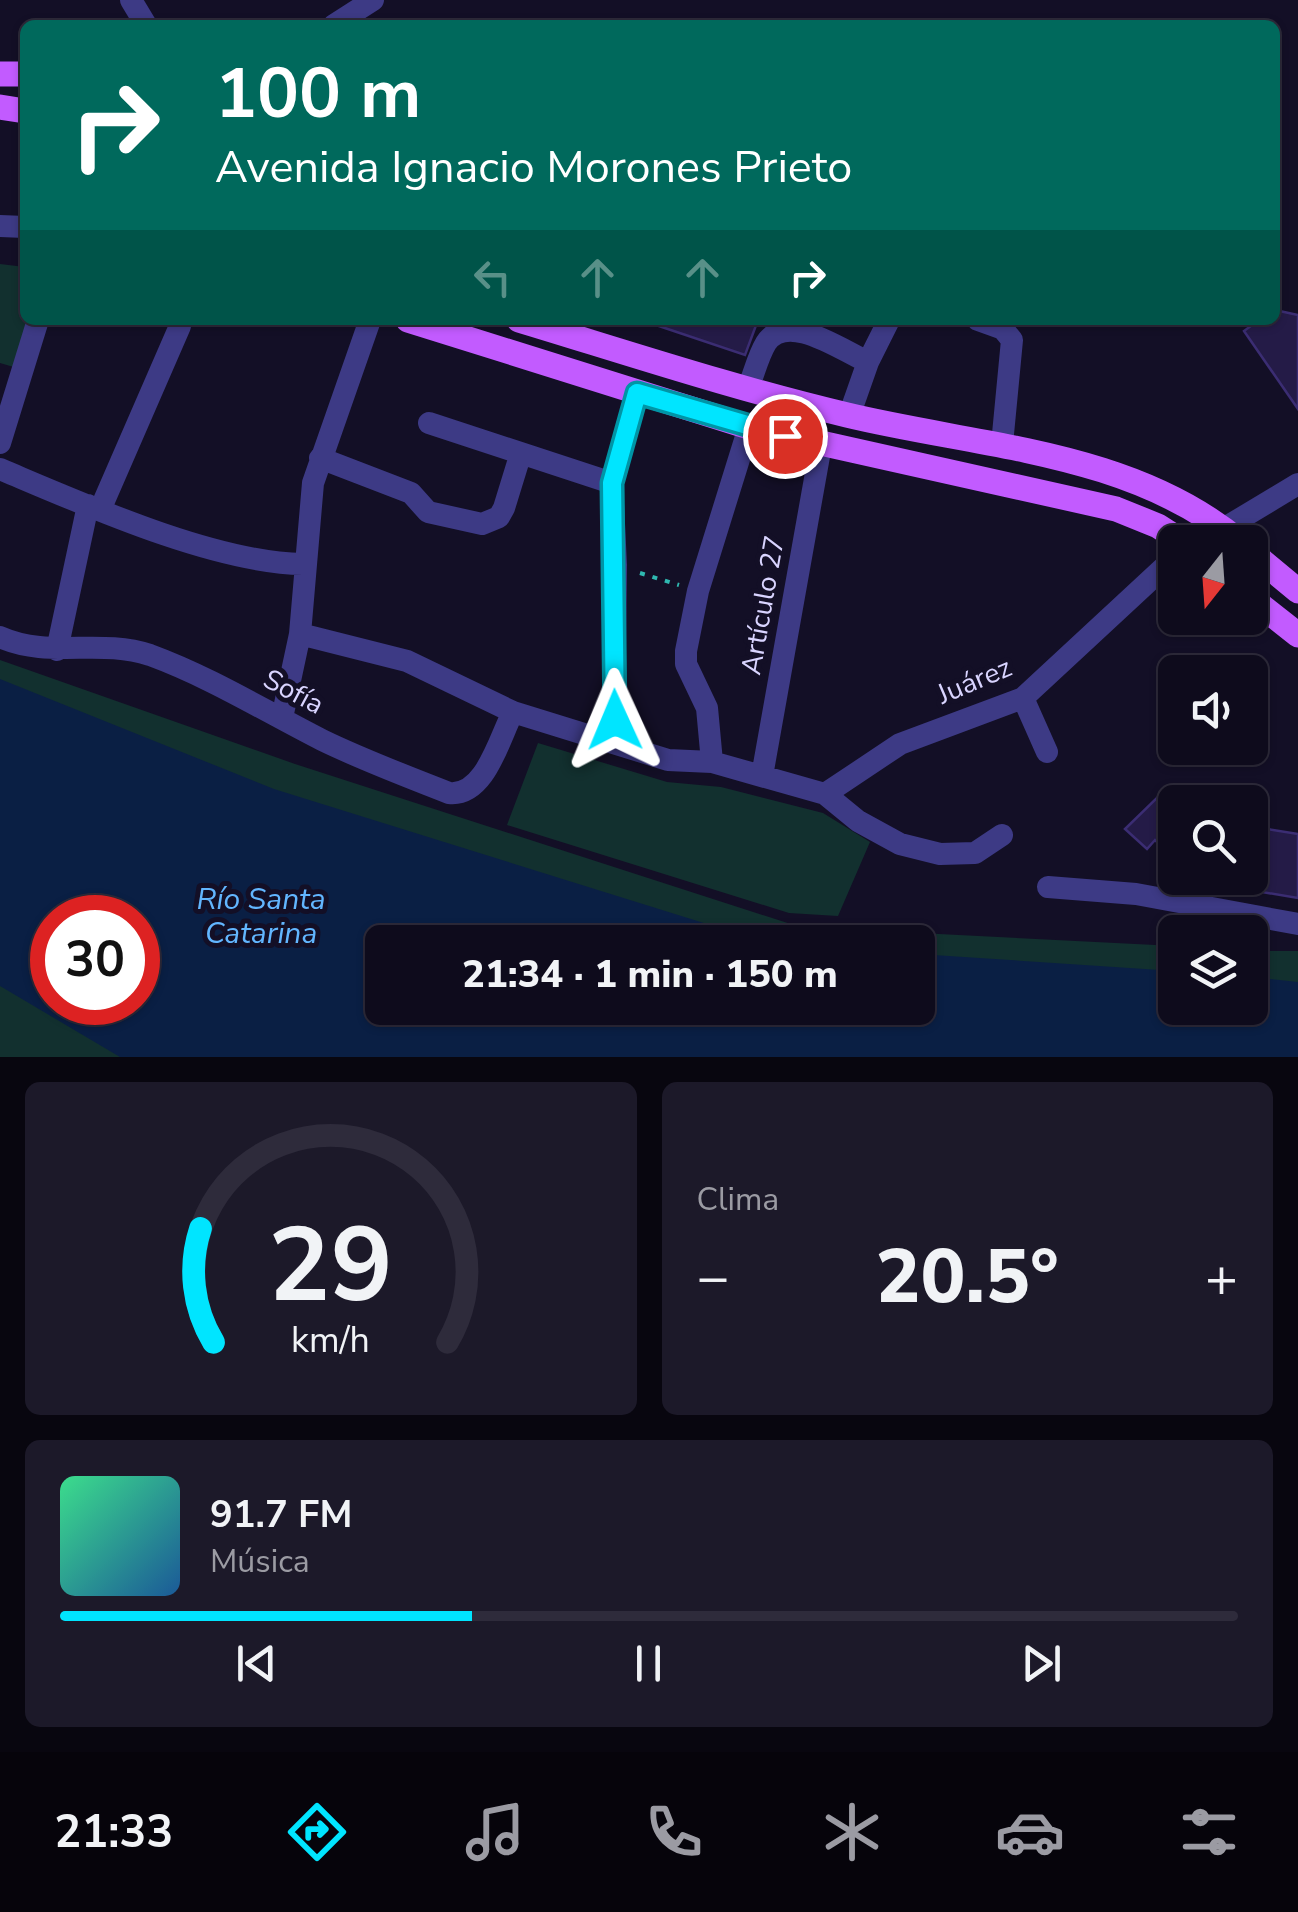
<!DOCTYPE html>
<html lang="es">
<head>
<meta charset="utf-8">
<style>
  :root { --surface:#0e0b1c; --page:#1c1929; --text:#f1f3f6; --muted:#9b9ba3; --line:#2e2b3b; --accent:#00e5ff }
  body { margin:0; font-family:"Nunito Sans",sans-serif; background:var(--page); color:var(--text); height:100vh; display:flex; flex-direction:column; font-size:38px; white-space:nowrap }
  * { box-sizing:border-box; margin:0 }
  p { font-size:32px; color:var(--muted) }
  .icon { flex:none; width:55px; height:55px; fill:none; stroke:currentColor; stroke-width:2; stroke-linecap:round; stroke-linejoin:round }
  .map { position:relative; height:1057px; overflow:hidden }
  .panel { display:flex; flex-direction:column; gap:25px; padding:25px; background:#08060f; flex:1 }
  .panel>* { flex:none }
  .top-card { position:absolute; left:20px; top:20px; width:1260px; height:305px; border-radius:15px; box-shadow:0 2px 8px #0004,0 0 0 2px var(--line); background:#00695c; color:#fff; overflow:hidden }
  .needle { width:65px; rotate:197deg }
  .buttons { position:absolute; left:1158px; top:525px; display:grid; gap:20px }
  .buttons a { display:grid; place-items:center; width:110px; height:110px; border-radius:15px; background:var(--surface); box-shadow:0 2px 8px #0004,0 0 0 2px var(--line); font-size:50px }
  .speed { position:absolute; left:30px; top:895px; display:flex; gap:20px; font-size:50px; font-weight:700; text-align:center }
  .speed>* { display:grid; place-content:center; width:130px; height:130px; border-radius:50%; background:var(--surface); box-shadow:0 2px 8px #0004,0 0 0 2px var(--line); line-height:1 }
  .speed .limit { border:15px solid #d22; background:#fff; color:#111 }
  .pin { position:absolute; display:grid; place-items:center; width:85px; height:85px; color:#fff; margin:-42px; border:5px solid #fff; border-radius:50%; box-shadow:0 2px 10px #0007 }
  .me { position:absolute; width:110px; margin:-55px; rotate:359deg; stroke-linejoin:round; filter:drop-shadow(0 0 8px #0008) }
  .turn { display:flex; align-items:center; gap:35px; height:210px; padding:0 30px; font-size:45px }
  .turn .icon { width:130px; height:130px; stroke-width:2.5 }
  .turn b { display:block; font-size:70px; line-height:85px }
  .lanes { display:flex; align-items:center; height:95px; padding:0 30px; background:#0003; justify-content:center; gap:50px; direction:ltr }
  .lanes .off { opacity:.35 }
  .big { font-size:75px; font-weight:800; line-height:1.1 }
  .panel .card { flex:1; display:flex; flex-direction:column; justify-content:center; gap:15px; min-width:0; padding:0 35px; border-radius:15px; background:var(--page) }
  .panel .dial { align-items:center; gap:0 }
  .dial svg { height:260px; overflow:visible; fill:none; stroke:var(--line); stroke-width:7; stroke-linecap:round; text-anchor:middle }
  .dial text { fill:var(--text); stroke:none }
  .song { display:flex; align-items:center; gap:30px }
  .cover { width:120px; height:120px; border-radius:15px; background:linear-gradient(135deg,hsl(150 70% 55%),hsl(210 70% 35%)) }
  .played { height:10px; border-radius:5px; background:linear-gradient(90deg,var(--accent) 35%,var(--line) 35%) }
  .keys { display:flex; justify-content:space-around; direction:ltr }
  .heat { display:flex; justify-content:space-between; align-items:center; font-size:55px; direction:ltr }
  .panel .tiles { flex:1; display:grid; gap:25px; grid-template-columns:1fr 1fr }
  .card:last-child { grid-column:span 2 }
  .trip { position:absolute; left:365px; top:925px; width:570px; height:100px; border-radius:15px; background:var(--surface); box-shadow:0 2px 8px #0004,0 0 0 2px var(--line); font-weight:800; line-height:100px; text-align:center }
  .tab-bar { display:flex; height:160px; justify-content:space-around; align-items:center; background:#06040b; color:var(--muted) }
  .tab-bar .icon { width:70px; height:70px }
  .tab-bar .on { color:var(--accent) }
  .tab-bar b { font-size:45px; color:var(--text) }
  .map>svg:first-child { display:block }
  .green { fill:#12302f; fill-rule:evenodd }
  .water { fill:#0a1f44; fill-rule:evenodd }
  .building { fill:#241b47; stroke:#3b2d73; stroke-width:2.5 }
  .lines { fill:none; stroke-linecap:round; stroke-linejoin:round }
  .path { stroke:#2fb8b0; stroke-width:4; stroke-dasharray:5 8; stroke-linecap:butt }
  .minor { stroke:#3d3a85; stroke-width:22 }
  .major { stroke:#c25bff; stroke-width:25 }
  .route-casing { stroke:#0095a6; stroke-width:25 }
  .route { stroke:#00e5ff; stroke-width:18 }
  .labels { text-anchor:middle; stroke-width:10; stroke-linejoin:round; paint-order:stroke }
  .street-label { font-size:28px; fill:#d9d4ff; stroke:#130f26 }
  .water-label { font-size:30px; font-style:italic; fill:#62b6ff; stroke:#130f26 }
</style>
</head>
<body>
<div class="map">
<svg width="1298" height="1057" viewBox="0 0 1298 1057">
  <rect width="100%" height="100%" fill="#130f26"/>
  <!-- green -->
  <path class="green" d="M 0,264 L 25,267 L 25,320 L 31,320 L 17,368 L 0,363 Z
    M 0,660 L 295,764 L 800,927 L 1175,946 L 1175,1008 L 1250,1008 L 1250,951 L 1298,951 L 1298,1057 L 0,1057 ZM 52,918 L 138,918 L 138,1002 L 52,1002 ZM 382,942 L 918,942 L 918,1008 L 382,1008 Z
    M 538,743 L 667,782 L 721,787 L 823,813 L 870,842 L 838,916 L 789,913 L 507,825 Z"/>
  <!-- water -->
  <path class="water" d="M 0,679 L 274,789 L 765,942 L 382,942 L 382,1008 L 918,1008 L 918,954 L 1175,971 L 1175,1008 L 1250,1008 L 1250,977 L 1298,982 L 1298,1057 L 120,1057 L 0,986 ZM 52,918 L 138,918 L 138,1002 L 52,1002 Z"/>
  <!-- building -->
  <path class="building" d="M 1275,310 L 1298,315 L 1298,409 L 1244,331 L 1259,320 L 1275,320 Z
    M 641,320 L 758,320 L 745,355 Z
    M 1164,791 L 1175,804 L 1172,858 L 1155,840 L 1147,849 L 1125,829 Z
    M 1267,829 L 1298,834 L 1298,898 L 1256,891 Z"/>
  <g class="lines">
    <!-- path -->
    <path class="path" d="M 640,573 L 679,585"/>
    <!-- minor -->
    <path class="minor" d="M 131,0 L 146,25
      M 334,25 L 373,0
      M 0,226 L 25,227
      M 978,320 L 1003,329 L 1012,340 L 1003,434
      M 868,362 L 889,320
      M 748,388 C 754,374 758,356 766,343 C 787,310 844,352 868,362 L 849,416
      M 429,423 L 612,483
      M 0,443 L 38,320
      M 320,458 L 411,493 L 428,512 L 482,524 L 499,517 L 504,508 L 520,456
      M 0,469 C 83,504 214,563 303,564
      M 100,510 L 180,326
      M 1223,529 L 1298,484
      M 300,634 L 407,661 L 513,712 L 668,760 L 712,762 L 825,794 L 858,821 L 900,844 L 940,854 L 975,853 L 1002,835
      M 0,637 C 49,659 99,638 150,655 C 210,677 265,711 322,740 C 363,760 406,776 449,793 C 485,797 499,739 513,712
      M 57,650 L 88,505
      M 1023,698 L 1047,752
      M 282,718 L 300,634 L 313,483 L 370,320
      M 614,743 L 616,565 L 612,483 L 637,393
      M 712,762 L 707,708 L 686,664 L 686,651 L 698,591 L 749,427
      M 762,776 L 821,445
      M 825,794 L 900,744 L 1023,698 L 1175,557
      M 1048,887 L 1136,894 L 1298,924"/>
    <!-- major -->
    <path class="major" d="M 0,74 L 25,74
      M 0,107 L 25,111
      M 408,320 L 749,427 L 1116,509 L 1158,526 L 1183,542
      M 519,320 C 628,353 737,389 847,415 C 980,447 1131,451 1240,542
      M 1250,551 L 1298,591
      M 1250,597 L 1298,635"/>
  </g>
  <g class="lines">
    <!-- route casing -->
    <g class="route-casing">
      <path id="route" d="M 615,720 L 612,483 L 637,393 L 785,436"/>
    </g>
    <!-- route -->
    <use href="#route" class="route"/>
  </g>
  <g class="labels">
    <!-- street labels -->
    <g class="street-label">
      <text transform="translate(762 605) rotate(-80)" y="10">Artículo 27</text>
      <text transform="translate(974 680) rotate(-23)" y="10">Juárez</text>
      <text transform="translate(294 691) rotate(28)" y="10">Sofía</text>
    </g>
    <!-- water labels -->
    <g class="water-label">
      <text x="261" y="909">Río Santa<tspan x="261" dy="34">Catarina</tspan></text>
    </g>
  </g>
</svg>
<div class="buttons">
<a><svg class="needle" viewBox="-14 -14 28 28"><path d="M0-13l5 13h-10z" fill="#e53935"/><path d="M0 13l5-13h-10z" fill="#9b9ba3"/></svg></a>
<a><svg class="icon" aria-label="sound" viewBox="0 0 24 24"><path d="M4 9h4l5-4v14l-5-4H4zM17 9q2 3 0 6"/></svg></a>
<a><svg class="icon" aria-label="search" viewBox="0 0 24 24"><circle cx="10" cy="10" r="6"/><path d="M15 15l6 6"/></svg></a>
<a><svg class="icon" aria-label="layers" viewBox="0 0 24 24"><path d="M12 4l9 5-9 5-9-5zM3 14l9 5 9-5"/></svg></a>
</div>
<div class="speed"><div class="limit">30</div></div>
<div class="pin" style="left:785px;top:436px;background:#d93025"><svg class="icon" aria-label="arrive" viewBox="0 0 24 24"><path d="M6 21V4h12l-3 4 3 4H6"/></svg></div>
<svg class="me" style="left:615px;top:720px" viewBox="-20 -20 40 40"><path d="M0-17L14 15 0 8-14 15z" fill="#00e5ff" stroke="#fff" stroke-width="4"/></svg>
<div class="trip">21:34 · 1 min · 150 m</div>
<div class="top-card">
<div class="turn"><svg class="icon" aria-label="right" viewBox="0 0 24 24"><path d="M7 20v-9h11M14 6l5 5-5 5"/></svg><div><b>100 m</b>Avenida Ignacio Morones Prieto</div></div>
<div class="lanes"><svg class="icon off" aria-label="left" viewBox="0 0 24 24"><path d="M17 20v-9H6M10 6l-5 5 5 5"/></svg><svg class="icon off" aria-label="ahead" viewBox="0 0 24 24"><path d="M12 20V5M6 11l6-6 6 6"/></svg><svg class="icon off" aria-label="ahead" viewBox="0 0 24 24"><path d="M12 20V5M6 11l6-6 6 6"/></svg><svg class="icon" aria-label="right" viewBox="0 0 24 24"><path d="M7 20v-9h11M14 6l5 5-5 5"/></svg></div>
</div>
</div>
<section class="panel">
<div class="tiles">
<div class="card dial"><svg viewBox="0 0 100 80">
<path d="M14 69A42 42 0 1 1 86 69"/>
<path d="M14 69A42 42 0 0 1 10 34" stroke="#00e5ff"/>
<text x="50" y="56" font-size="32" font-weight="700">29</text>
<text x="50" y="72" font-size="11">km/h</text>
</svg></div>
<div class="card"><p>Clima</p>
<div class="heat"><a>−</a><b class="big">20.5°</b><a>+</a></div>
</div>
<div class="card">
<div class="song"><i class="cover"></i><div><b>91.7 FM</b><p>Música</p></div></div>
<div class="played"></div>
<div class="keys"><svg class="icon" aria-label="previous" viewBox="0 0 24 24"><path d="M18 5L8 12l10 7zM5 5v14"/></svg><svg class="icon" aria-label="pause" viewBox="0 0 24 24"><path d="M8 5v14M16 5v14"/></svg><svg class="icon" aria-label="next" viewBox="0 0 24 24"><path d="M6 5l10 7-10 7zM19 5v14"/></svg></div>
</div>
</div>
</section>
<nav class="tab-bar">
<b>21:33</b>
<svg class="icon on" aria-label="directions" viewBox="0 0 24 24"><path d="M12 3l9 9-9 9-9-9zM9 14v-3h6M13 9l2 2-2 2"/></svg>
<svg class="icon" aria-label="music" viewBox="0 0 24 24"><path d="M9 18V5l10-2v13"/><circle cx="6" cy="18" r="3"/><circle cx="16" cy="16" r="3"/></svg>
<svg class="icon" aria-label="phone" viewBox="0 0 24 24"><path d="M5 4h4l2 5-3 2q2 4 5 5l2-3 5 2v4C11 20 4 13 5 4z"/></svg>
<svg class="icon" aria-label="climate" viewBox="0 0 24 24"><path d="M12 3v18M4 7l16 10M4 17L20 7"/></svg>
<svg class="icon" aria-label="car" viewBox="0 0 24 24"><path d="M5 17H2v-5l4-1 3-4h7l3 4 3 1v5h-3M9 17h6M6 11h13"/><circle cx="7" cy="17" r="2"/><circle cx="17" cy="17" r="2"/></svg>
<svg class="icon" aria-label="filters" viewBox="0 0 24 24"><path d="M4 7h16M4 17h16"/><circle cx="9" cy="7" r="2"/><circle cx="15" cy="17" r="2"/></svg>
</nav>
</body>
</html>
